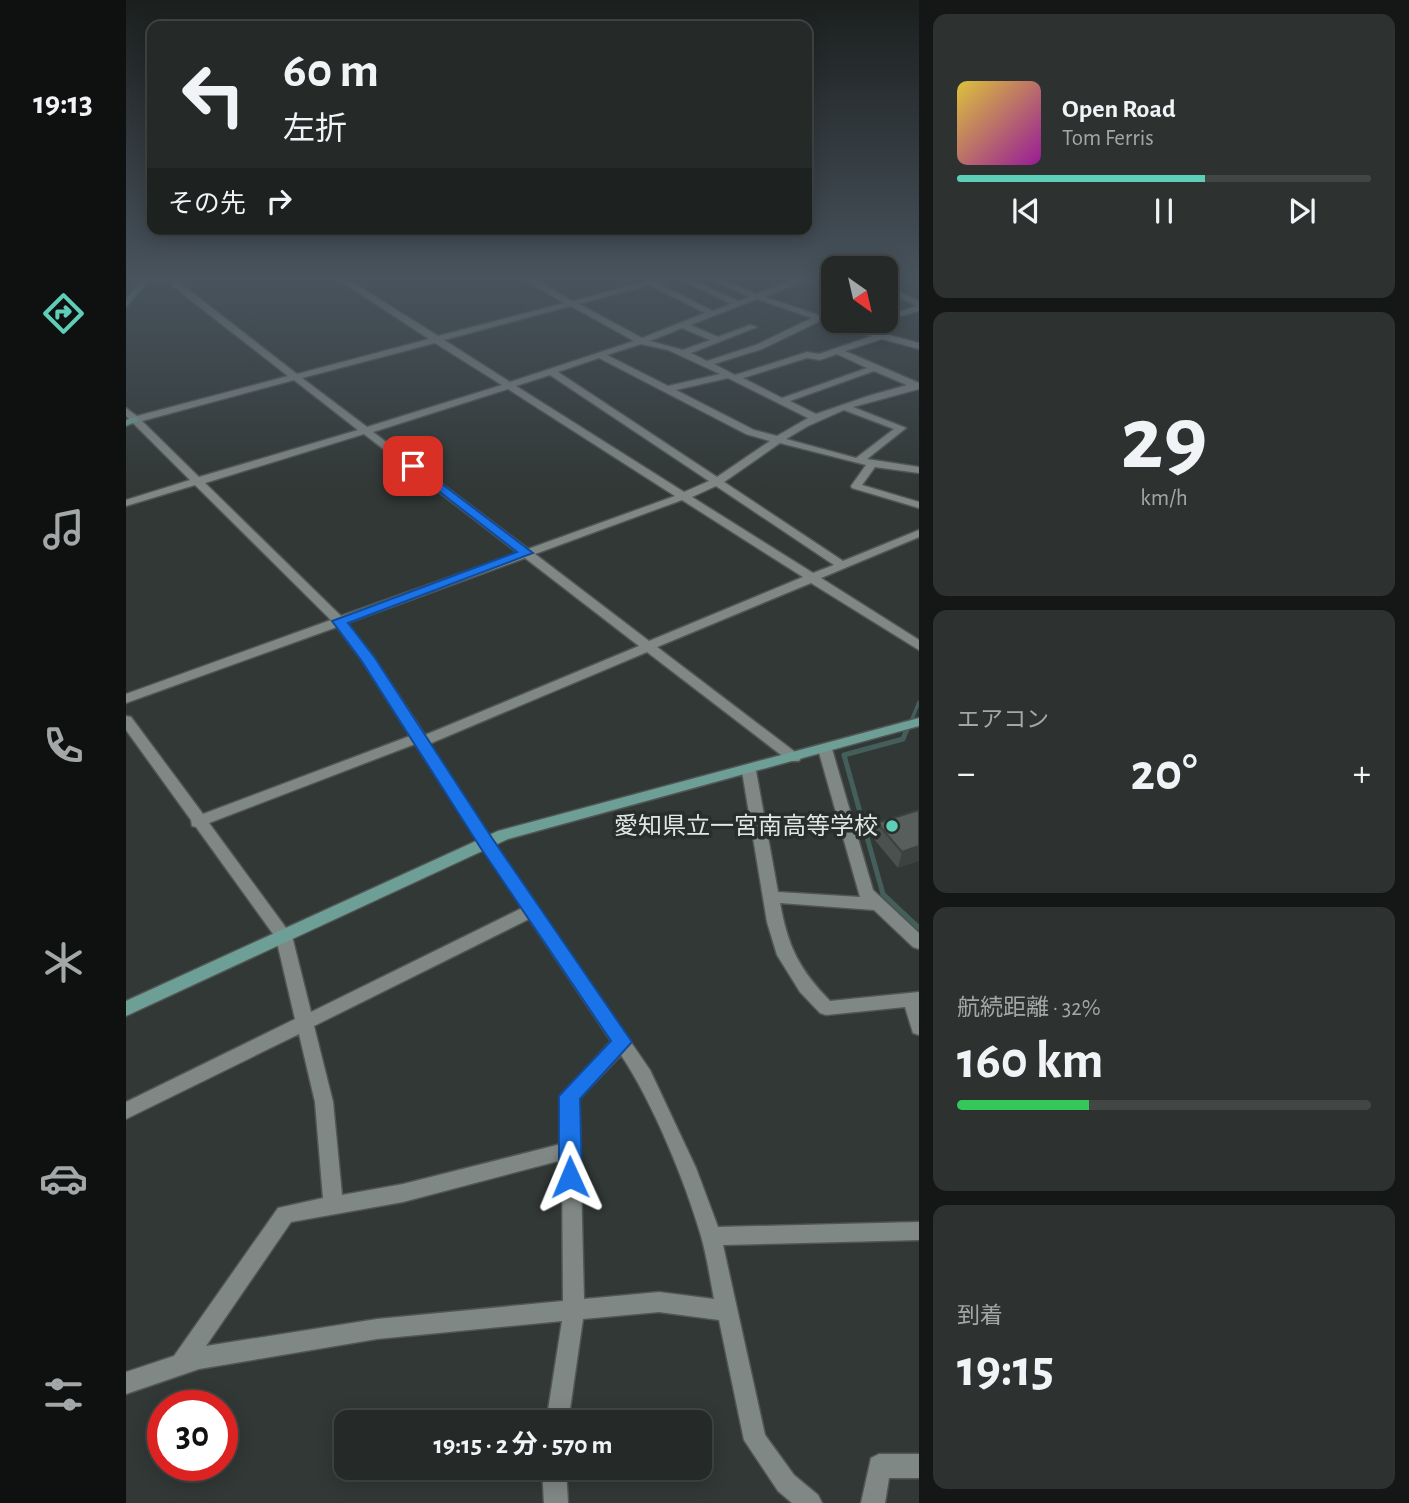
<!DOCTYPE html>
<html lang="ja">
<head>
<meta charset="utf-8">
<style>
  :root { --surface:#252a28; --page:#2d3230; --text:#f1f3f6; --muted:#a3a7a8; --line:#424645; --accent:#5eceb8 }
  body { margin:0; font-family:"Alegreya Sans","Noto Sans JP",sans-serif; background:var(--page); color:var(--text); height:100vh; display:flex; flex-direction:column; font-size:26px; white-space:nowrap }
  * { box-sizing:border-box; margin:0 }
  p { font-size:23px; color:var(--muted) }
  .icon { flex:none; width:38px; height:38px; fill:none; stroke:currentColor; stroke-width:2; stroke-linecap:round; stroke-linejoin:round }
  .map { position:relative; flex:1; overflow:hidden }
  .side { display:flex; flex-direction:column; gap:14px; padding:14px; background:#141716; width:490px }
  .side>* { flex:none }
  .top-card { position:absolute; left:21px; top:21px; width:665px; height:214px; border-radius:14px; box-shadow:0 4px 18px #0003,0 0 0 2px var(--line); background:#252a28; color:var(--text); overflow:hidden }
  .needle { width:46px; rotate:146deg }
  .buttons { position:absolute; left:695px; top:256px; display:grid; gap:14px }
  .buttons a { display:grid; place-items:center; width:77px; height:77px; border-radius:14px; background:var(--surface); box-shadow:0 4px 18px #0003,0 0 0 2px var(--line); font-size:35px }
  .speed { position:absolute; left:21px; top:1390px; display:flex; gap:14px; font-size:35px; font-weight:700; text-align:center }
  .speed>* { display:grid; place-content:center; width:91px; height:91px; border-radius:50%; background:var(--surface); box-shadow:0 4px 18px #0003,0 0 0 2px var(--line); line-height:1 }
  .speed .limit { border:10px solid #d22; background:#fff; color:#111 }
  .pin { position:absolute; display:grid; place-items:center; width:60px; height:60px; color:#fff; margin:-30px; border-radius:14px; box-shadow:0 4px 10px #0006 }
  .me { position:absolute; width:77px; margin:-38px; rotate:359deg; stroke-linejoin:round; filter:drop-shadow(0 0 5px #0008) }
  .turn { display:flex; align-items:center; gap:24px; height:147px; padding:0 21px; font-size:32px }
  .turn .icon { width:91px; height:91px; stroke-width:2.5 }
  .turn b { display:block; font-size:49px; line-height:60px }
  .then { display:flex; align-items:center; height:66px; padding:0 21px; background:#0003; gap:14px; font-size:26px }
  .big { font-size:52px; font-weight:700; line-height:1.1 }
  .side .card { flex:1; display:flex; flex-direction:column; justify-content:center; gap:10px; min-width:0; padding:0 24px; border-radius:14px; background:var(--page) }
  .side .dial { align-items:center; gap:0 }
  .dial b { font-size:91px; line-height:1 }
  .song { display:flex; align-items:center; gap:21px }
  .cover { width:84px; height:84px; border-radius:10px; background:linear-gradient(135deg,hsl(50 70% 55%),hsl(300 70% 35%)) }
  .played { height:7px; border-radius:4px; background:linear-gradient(90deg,var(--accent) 60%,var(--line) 60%) }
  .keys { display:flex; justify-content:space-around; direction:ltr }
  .heat { display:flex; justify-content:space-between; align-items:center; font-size:38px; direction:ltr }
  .charge { height:10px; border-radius:5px; background:linear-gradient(90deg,#34c759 32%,var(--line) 0) }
  .trip { position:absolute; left:208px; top:1410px; width:378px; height:70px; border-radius:14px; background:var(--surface); box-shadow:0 4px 18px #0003,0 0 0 2px var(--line); font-weight:700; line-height:70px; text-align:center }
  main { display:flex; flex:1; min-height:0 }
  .menu { display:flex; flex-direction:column; width:126px; justify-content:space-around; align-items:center; background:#0f1110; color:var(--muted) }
  .menu .icon { width:49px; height:49px }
  .menu .on { color:var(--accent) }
  .menu b { font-size:32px; color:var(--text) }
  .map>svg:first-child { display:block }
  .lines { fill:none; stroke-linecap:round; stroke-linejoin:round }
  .stream-far1 { stroke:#445e59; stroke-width:3.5 }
  .stream { stroke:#445e59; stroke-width:5 }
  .street-casing { stroke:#515655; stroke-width:3 }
  .secondary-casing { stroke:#515655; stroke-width:3 }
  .street { fill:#808886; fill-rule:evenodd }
  .secondary { fill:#6e9f96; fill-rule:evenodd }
  .wall { fill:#4b514f }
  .shaded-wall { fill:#3d4240 }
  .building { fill:#575e5c; stroke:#3d4240; stroke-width:2 }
  .route { fill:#1a73e8; stroke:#114b97; stroke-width:2 }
  .poi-dot { fill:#5eceb8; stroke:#272e2c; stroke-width:2.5 }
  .labels { text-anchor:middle; stroke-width:7; stroke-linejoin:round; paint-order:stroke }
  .poi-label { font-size:24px; fill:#e1e5e4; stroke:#272e2c; text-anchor:end }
</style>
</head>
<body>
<main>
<nav class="menu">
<b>19:13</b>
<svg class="icon on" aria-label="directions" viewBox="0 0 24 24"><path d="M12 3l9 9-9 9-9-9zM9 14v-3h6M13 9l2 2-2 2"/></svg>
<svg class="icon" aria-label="music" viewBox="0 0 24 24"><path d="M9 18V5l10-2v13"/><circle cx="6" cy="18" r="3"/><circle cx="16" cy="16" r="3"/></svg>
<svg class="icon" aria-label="phone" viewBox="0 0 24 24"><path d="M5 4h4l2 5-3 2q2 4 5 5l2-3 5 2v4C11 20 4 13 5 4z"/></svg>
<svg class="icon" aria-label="climate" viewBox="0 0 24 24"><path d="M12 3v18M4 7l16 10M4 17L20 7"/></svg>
<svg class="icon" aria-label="car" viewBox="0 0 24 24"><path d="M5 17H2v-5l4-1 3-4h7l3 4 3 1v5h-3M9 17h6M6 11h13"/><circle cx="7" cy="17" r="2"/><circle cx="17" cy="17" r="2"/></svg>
<svg class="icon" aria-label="filters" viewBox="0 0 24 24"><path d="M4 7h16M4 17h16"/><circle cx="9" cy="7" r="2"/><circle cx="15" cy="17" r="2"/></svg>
</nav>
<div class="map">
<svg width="793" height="1503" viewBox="0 0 793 1503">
  <rect width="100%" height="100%" fill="#313836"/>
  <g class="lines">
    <!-- stream-far1 -->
    <path class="stream-far1" d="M 781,731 L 793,702"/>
    <!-- stream -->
    <path class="stream" d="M 781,729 L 777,739 L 718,755 L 757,894 L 793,928"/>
    <!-- street casing -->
    <g class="street-casing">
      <path id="street" d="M 44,278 L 52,278 L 55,284 L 171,374 L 303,339 L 210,278 L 220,278 L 312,336 L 438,303 L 395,278 L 405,278 L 447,301 L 532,278 L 545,278 L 531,283 L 587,311 L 605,304 L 551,278 L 562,278 L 612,301 L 624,297 L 581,278 L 592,278 L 631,294 L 673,278 L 684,278 L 639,297 L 707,320 L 793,343 L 793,349 L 756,339 L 719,351 L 793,383 L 793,389 L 727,407 L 780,428 L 741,459 L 793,467 L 793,473 L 749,467 L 736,485 L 793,502 L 793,508 L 726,488 L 725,486 L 740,465 L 654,443 L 598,482 L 717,561 L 793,530 L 793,537 L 695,578 L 793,640 L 793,650 L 685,583 L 531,647 L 673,755 L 675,758 L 673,761 L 663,761 L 521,652 L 303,744 L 365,839 L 524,1070 L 570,1168 L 592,1227 L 793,1222 L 793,1240 L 597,1245 L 639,1435 L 668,1475 L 692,1495 L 696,1503 L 666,1503 L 652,1491 L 618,1440 L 593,1320 L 533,1312 L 457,1319 L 442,1423 L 420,1423 L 436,1321 L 251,1339 L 73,1369 L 0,1394 L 0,1372 L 48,1356 L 152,1208 L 197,1198 L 189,1102 L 173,1034 L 0,1119 L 0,1102 L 169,1019 L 150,938 L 70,827 L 66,826 L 65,820 L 0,730 L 0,716 L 5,717 L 77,814 L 284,736 L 235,659 L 211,627 L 0,703 L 0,694 L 205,620 L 69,485 L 0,506 L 0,500 L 64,480 L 0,416 L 0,408 L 11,416 L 162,376 L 48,287 ZM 523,285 L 579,313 L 516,338 L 453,304 ZM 631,299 L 686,318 L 630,345 L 581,361 L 565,353 L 631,327 L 624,325 L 592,337 L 564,325 ZM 445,306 L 508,341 L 384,382 L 318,340 ZM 694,321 L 746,336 L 693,354 L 681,352 L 609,375 L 588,364 L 636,349 ZM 556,328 L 584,340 L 557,350 L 524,341 ZM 309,343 L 376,385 L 241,427 L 176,378 ZM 515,344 L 542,350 L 594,374 L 542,386 L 481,355 ZM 711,354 L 741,368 L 656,398 L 617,378 L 681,358 L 694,360 ZM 473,358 L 620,434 L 644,441 L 591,477 L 432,372 ZM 748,371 L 781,385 L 742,396 L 690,414 L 664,401 ZM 424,375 L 583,481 L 558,492 L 390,386 ZM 602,378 L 682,418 L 651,436 L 628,430 L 550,390 ZM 168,380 L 232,430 L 73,477 L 16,421 ZM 382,389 L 549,496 L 402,549 L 247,432 ZM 718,410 L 768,429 L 730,458 L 660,439 L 682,426 ZM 238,434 L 392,553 L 215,616 L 79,483 ZM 590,486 L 708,565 L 687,573 L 566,497 ZM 556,500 L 677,577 L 523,641 L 409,554 ZM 399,558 L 513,646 L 299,735 L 246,655 L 221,623 ZM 289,744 L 396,908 L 185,1012 L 166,936 L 83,823 ZM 403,919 L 485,1041 L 435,1096 L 435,1144 L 277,1184 L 216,1195 L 207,1102 L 188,1026 ZM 495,1055 C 527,1103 559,1181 575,1236 C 581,1257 584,1278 588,1299 L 533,1292 L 458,1299 L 453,1099 ZM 436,1160 L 437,1301 L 251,1319 L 80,1346 L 165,1222 L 277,1202 Z
        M 760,286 L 793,301 L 793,311 L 757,321 L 760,320 L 760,316 L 791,306 L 760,291 Z
        M 699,745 L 706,749 L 747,890 L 793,933 L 793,949 L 787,947 L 748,910 L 654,903 C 662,947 673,969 704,1001 L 793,992 L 793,1035 L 787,1033 L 779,1007 L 700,1015 L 694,1013 L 674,992 L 651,955 L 641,922 L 616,771 L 623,766 L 630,771 L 652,892 L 734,897 L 692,749 Z
        M 753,1454 L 793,1454 L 793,1478 L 763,1478 L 759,1503 L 735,1503 L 745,1458 Z
        M 416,1468 L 440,1468 L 442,1503 L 418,1503 Z"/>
    </g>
    <!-- secondary casing -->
    <g class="secondary-casing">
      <path id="secondary" d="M 0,278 L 67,278 L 63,280 L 23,281 L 0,307 L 0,299 L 14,281 L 0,281 Z
        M 9,417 L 14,420 L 0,426 L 0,420 Z
        M 793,718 L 793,726 L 382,839 L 0,1016 L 0,1001 L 372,831 Z"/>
    </g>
    <!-- street -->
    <use href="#street" class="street"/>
    <!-- secondary -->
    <use href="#secondary" class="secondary"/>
  </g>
  <!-- wall -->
  <path class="wall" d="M 793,810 L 772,868 L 748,839 L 751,823 Z"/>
  <!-- shaded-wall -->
  <path class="shaded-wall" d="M 793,846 L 793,861 L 772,868 L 776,852 Z"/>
  <!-- building -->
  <path class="building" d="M 793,810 L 793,846 L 776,852 L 751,823 Z"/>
  <!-- sky -->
  <linearGradient id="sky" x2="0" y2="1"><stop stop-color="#1b1f1e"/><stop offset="0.57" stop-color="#48535d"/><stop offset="1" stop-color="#48535d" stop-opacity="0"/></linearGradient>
  <rect width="793" height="488" fill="url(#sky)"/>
  <!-- route -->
  <path class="route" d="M 287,462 L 407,553 L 222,623 L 249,658 L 366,838 L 506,1042 L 454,1099 L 456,1177 L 452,1184 L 444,1187 L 437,1184 L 433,1177 L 433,1096 L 485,1041 L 354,847 L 235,660 L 206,621 L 391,552 L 283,468 L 281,466 Z"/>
  <!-- markers -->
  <circle class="poi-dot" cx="766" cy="826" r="7"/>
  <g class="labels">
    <!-- poi labels -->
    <g class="poi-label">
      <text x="752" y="834">愛知県立一宮南高等学校</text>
    </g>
  </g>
</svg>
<div class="buttons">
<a><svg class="needle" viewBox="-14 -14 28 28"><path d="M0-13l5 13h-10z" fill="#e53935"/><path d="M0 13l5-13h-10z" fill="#a3a7a8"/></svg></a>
</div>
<div class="speed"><div class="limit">30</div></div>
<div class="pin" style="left:287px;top:466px;background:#d93025"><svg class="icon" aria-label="arrive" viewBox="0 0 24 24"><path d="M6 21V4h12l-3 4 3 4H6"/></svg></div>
<svg class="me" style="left:444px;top:1177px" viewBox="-20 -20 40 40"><path d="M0-17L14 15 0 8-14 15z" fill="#1a73e8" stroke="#fff" stroke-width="4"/></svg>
<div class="trip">19:15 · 2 分 · 570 m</div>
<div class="top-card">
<div class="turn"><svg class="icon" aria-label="left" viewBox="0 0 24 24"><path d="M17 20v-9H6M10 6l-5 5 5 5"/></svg><div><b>60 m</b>左折</div></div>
<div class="then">その先<svg class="icon" aria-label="right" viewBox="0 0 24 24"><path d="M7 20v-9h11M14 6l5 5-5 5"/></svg></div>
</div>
</div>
<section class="side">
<div class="card">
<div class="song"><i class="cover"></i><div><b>Open Road</b><p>Tom Ferris</p></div></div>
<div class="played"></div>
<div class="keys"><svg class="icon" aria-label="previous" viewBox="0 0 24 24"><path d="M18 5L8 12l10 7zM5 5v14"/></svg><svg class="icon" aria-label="pause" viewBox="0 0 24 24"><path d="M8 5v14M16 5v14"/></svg><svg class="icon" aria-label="next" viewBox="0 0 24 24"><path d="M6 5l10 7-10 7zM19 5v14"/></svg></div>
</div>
<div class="card dial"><b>29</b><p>km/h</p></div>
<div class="card"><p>エアコン</p>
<div class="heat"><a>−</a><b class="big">20°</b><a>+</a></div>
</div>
<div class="card"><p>航続距離 · 32%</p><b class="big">160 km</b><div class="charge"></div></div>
<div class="card"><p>到着</p><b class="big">19:15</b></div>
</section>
</main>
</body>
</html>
